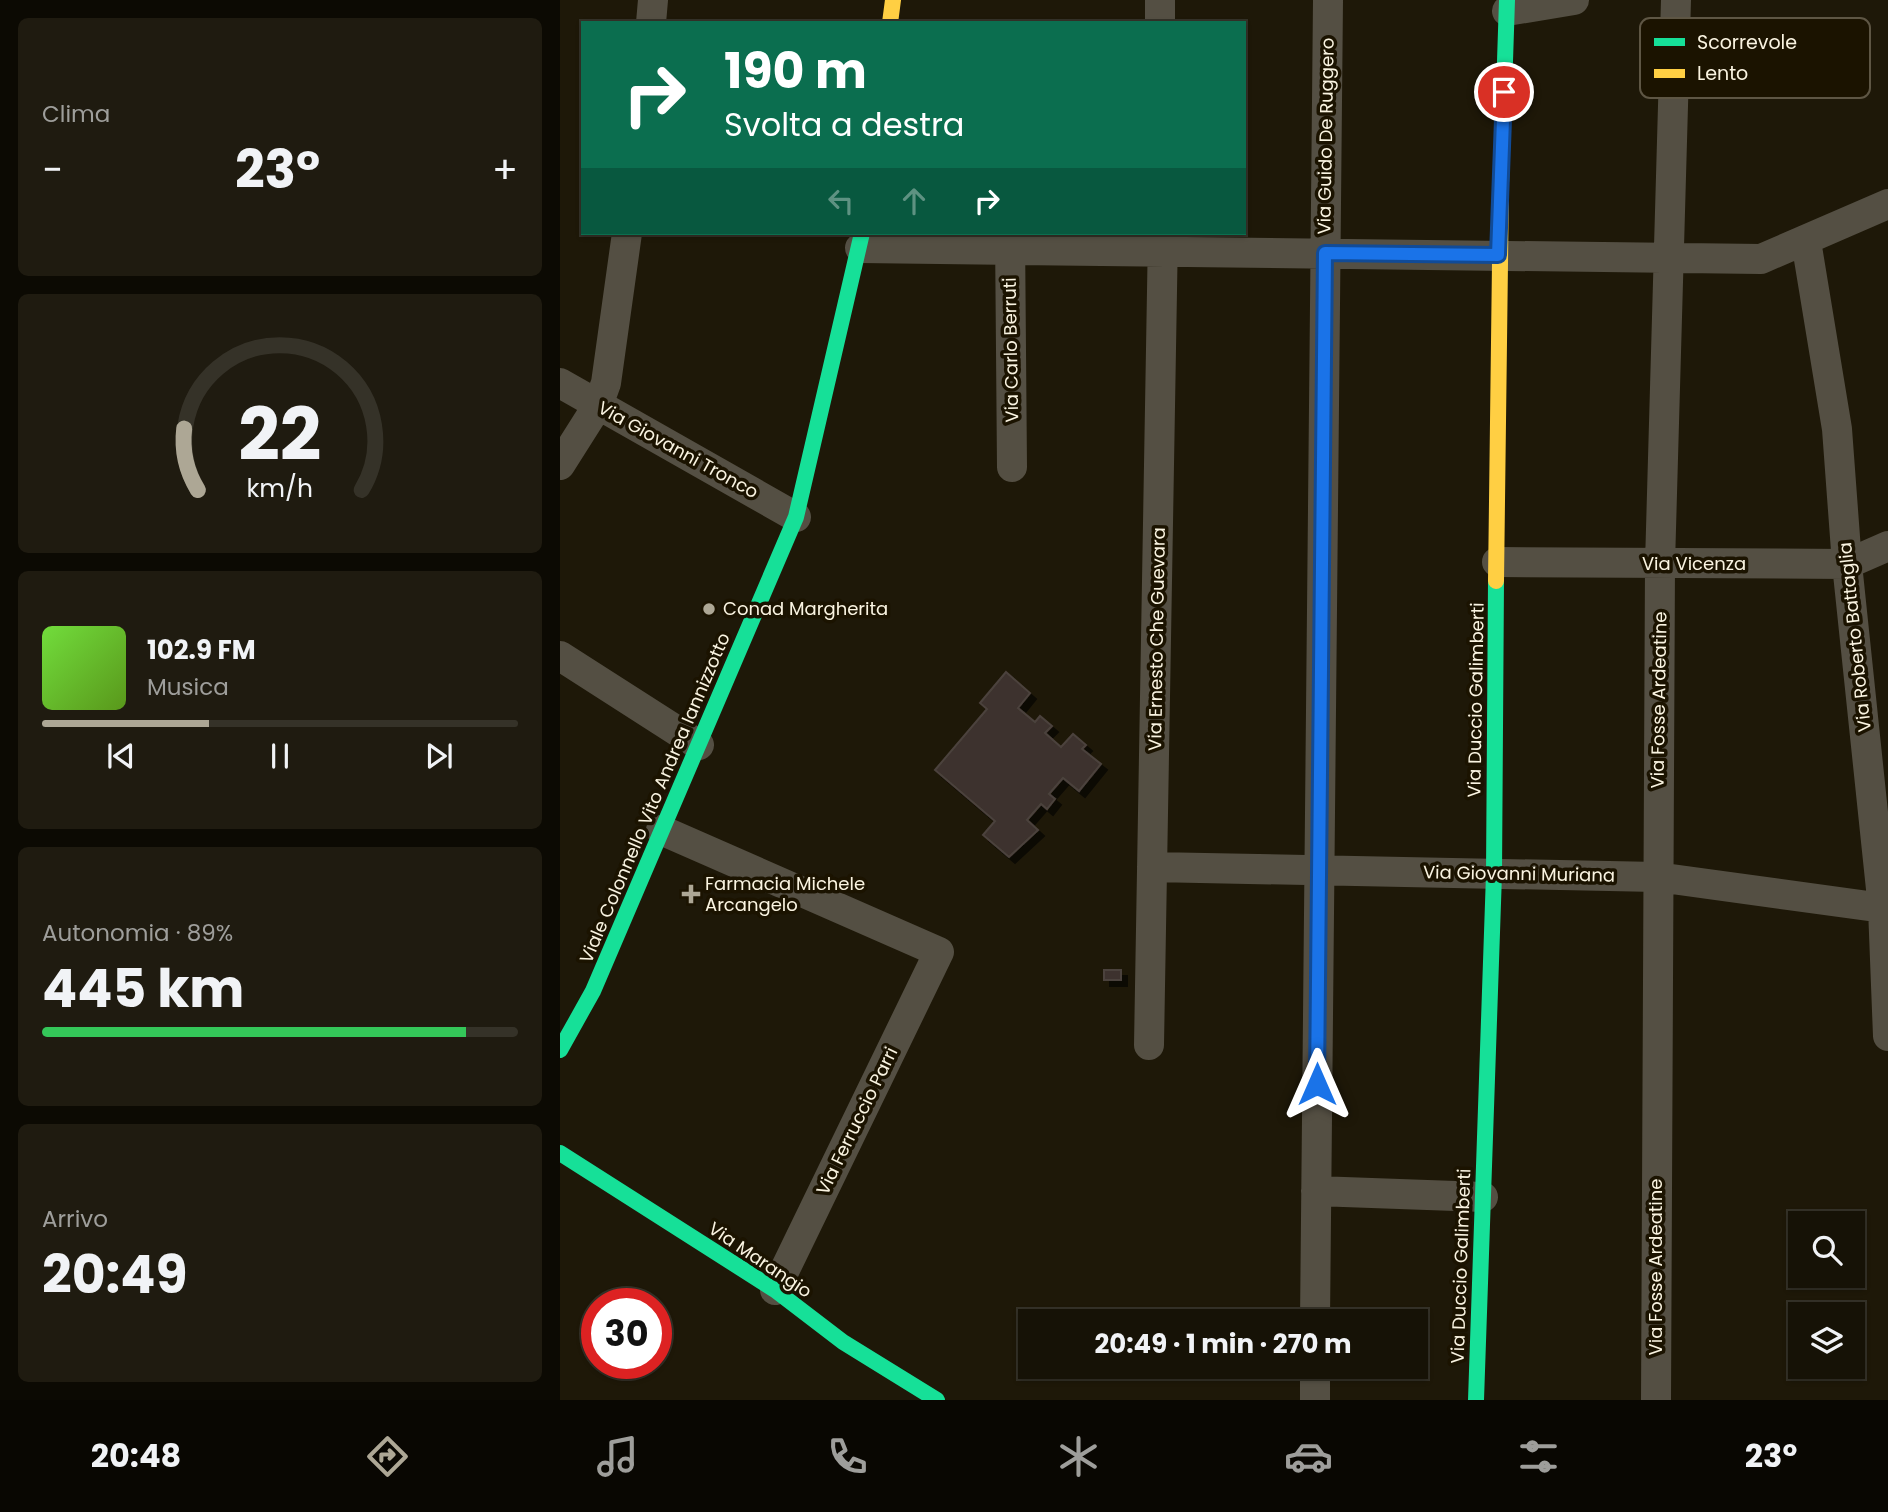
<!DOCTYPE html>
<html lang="it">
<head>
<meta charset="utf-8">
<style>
  :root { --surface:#161206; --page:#1f1b10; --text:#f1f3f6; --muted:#9e9e9b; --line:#353228; --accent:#ada795 }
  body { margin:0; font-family:Poppins,sans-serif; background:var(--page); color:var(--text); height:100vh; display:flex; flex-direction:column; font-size:26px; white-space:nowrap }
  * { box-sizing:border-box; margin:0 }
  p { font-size:23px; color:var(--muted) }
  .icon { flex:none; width:38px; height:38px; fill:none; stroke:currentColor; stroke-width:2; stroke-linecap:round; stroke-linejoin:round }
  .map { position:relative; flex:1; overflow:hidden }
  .panel { display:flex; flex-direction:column; gap:18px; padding:18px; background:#0c0a03; width:560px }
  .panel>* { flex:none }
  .hud { position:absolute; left:21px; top:21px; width:665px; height:214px; border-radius:0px; box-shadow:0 2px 5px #0004,0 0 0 2px var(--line); background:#0b6e4f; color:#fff; overflow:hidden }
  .fabs { position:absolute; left:1228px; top:1211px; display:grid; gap:14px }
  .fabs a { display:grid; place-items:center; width:77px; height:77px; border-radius:0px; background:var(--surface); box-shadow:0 2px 5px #0004,0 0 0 2px var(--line); font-size:35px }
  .speed { position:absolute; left:21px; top:1288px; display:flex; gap:14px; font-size:35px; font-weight:700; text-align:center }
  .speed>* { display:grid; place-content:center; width:91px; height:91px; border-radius:50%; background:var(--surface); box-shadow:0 2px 5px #0004,0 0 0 2px var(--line); line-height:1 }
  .speed .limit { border:10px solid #d22; background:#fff; color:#111 }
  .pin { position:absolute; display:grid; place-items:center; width:60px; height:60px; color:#fff; margin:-30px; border:4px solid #fff; border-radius:50%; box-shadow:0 2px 7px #0007 }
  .me { position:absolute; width:77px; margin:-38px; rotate:0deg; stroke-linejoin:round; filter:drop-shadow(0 0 5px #0008) }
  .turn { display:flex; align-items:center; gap:24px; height:147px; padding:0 28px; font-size:32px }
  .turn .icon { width:91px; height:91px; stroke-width:2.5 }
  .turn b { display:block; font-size:49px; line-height:60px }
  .lanes { display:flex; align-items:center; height:66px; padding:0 28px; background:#0003; justify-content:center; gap:35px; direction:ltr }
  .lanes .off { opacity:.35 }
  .big { font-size:52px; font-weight:700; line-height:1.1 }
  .panel .tile { flex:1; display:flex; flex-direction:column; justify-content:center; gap:10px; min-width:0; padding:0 24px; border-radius:10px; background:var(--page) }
  .panel .dial { align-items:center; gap:0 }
  .dial svg { height:182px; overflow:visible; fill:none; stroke:var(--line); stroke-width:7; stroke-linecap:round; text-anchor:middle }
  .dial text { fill:var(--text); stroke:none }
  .song { display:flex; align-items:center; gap:21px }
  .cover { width:84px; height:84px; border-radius:10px; background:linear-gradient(135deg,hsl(100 70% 55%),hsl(90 70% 35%)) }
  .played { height:7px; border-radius:4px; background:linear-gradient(90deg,var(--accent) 35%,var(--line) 35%) }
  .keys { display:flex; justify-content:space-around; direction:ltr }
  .heat { display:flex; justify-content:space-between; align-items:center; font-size:38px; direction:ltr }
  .charge { height:10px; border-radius:5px; background:linear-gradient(90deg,#34c759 89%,var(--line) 0) }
  .trip { position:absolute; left:458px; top:1309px; width:410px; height:70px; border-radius:0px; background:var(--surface); box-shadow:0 2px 5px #0004,0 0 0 2px var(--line); font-weight:700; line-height:70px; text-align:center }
  .tabs { display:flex; height:112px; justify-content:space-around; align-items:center; background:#090702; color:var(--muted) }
  .tabs .icon { width:49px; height:49px }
  .tabs .active { color:var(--accent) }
  .tabs b { font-size:32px; color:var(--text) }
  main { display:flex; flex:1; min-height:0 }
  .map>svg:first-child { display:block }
  .building { fill:#3c332d; stroke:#4c423d; stroke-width:2; filter:url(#shadow) }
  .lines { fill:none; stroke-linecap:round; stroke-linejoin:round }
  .street { stroke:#544f43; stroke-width:30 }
  .fast { stroke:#16e098; stroke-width:16 }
  .slow { stroke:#ffcf43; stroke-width:16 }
  .route-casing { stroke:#114b97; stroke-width:18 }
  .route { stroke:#1a73e8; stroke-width:12 }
  .poi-dot { fill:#ada795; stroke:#1b1300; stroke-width:2.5 }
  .labels { text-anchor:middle; stroke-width:7; stroke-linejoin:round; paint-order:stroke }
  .street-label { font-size:18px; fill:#faf4e1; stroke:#1b1300 }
  .poi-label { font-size:18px; fill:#faf4e1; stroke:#1b1300; text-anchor:start }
  .key { fill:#1b1300; stroke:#5e5644; stroke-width:2 }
  .key-label { font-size:19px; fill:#faf4e1 }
</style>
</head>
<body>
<main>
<section class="panel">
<div class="tile"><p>Clima</p>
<div class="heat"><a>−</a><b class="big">23°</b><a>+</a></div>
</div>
<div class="tile dial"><svg viewBox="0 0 100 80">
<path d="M14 69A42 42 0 1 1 86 69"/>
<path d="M14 69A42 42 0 0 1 8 42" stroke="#ada795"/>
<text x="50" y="56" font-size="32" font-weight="700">22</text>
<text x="50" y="72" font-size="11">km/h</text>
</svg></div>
<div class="tile">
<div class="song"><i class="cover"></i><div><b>102.9 FM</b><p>Musica</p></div></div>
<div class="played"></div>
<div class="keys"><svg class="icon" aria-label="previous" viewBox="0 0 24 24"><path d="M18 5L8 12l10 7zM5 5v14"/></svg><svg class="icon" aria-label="pause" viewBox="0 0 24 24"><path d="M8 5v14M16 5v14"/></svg><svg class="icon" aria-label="next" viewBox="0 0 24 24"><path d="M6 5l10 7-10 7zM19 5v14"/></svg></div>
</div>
<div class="tile"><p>Autonomia · 89%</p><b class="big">445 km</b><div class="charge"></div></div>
<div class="tile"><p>Arrivo</p><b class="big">20:49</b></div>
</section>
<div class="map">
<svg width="1328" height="1400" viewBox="0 0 1328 1400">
  <defs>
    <filter id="shadow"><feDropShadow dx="6" dy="6" stdDeviation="0" flood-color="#0009"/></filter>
  </defs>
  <rect width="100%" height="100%" fill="#1e1808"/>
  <!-- building -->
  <path class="building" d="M 446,672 L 470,693 L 458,708 L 475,722 L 480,716 L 492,726 L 485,733 L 501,747 L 513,734 L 526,745 L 522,749 L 541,764 L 519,791 L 503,778 L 489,794 L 495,799 L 487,809 L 481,804 L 467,820 L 478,830 L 449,857 L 423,835 L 435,821 L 375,770 L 427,709 L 420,703 Z
    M 544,970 L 561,970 L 561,980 L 544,980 Z"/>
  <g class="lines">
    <!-- street -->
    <path class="street" d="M 947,11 L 1014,0
      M 91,23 L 93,0
      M 600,23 L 600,0
      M 450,233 L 452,467
      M 1246,241 L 1277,429 L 1287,564 L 1323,908 L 1328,1036
      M 300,248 L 1201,259 L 1328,204
      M 0,383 L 236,517
      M 0,465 L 38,405 L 46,383 L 67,233
      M 937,562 L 1287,564 L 1328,546
      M 0,656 L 139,745
      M 101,830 L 379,952 L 215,1290
      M 592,867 L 1097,877 L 1323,908
      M 589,1045 L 603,233
      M 756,1191 L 923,1197
      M 755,1321 L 768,0
      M 755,1400 L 755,1367
      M 1096,1400 L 1100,564 L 1116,0"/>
    <!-- fast -->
    <path class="fast" d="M 941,183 L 947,0
      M 0,1050 L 33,991 L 236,517 L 302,233
      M 0,1153 L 215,1290 L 283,1342 L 377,1400
      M 916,1400 L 934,874 L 936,581"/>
    <!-- slow -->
    <path class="slow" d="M 330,23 L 333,0
      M 936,581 L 941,183"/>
  </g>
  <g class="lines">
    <!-- route casing -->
    <g class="route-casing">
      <path id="route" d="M 757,1084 L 765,253 L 938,255 L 944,92"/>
    </g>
    <!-- route -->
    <use href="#route" class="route"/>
  </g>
  <!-- markers -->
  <g class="poi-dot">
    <circle cx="149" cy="609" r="7"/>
    <path d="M127.5 883.5h7v7h7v7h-7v7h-7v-7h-7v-7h7z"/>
  </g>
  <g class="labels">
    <!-- street labels -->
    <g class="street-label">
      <text transform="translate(766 136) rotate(-89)" y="6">Via Guido De Ruggero</text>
      <text transform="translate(451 350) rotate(-91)" y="6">Via Carlo Berruti</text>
      <text transform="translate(118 450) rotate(29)" y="6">Via Giovanni Tronco</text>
      <text x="1134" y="570">Via Vicenza</text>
      <text transform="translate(1295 637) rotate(-96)" y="6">Via Roberto Battaglia</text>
      <text transform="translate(597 639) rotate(-89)" y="6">Via Ernesto Che Guevara</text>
      <text transform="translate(916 700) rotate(-89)" y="6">Via Duccio Galimberti</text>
      <text transform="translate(1099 700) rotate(-89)" y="6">Via Fosse Ardeatine</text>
      <text transform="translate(95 798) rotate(-67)" y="6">Viale Colonnello Vito Andrea Iannizzotto</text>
      <text transform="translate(959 874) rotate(1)" y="6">Via Giovanni Muriana</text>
      <text transform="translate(297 1121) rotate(-64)" y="6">Via Ferruccio Parri</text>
      <text transform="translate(200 1260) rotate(34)" y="6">Via Marangio</text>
      <text transform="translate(901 1266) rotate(-88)" y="6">Via Duccio Galimberti</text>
      <text transform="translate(1096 1267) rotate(-90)" y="6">Via Fosse Ardeatine</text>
    </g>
    <!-- poi labels -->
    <g class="poi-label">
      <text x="163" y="615">Conad Margherita</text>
      <text x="145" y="890">Farmacia Michele<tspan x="145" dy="21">Arcangelo</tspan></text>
    </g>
  </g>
  <!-- legend -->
  <rect x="1080" y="18" width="230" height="80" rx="10" class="key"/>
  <rect x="1094" y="38" width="31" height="8" fill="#16e098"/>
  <rect x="1094" y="69" width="31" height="9" fill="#ffcf43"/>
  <g class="key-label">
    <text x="1137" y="49">Scorrevole</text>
    <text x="1137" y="80">Lento</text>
  </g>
</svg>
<div class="fabs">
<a><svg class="icon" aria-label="search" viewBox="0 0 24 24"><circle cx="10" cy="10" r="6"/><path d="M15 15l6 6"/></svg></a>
<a><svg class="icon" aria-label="layers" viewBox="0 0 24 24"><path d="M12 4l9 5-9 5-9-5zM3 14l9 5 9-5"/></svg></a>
</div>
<div class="speed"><div class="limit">30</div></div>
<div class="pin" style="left:944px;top:92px;background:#d93025"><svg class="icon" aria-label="arrive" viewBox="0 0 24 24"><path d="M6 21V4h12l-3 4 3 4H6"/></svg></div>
<svg class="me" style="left:757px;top:1084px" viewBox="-20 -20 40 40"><path d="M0-17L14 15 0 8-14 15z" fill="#1a73e8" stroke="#fff" stroke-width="4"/></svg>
<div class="trip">20:49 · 1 min · 270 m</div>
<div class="hud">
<div class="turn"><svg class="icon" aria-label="right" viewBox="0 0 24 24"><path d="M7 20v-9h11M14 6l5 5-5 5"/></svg><div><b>190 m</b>Svolta a destra</div></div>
<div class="lanes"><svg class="icon off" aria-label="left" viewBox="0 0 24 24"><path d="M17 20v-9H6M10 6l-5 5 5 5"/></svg><svg class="icon off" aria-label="ahead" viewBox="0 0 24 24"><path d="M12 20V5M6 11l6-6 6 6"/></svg><svg class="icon" aria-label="right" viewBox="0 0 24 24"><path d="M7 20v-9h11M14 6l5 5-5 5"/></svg></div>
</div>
</div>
</main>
<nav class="tabs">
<b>20:48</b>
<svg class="icon active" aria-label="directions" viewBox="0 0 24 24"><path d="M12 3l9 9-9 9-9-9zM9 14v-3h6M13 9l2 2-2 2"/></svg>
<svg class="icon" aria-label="music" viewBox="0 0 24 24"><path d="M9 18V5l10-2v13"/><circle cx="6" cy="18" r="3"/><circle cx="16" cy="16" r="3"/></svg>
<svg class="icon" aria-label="phone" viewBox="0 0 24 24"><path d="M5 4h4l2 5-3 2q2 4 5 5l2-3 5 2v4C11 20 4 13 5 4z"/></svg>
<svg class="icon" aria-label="climate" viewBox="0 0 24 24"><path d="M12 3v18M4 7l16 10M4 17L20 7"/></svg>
<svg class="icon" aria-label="car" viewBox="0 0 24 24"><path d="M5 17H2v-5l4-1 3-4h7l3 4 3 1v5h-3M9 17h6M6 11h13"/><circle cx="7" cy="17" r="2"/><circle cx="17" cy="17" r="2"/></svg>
<svg class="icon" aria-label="filters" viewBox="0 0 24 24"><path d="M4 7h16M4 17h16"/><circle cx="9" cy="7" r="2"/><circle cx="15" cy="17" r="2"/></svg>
<b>23°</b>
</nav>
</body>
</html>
